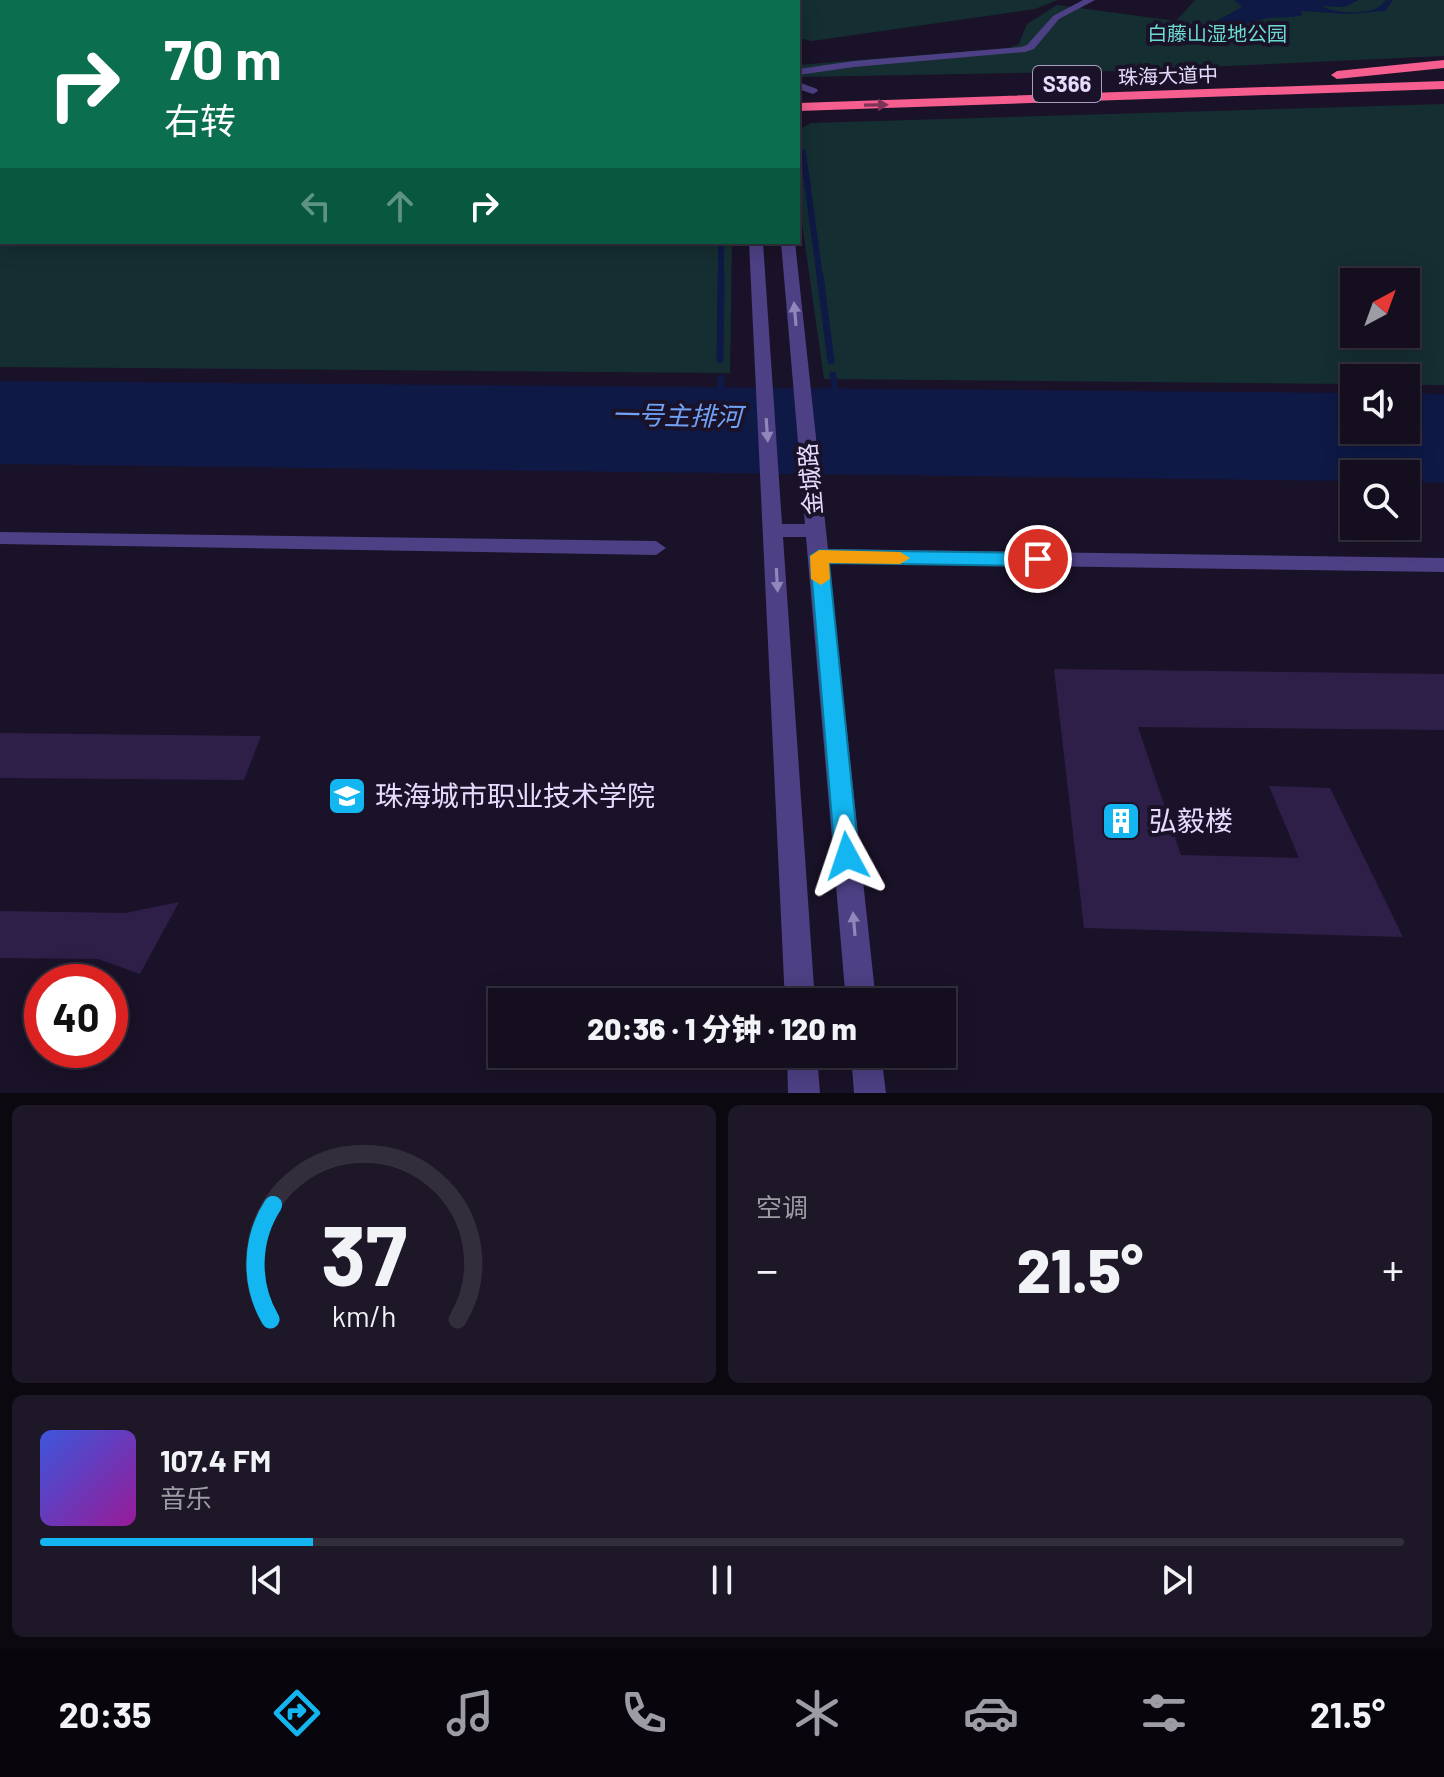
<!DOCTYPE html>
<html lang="zh">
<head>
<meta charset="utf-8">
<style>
  :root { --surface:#140e1e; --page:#1d1727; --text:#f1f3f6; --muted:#9d9ca4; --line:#332e3c; --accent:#13b6f1 }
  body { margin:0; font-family:Barlow,"Noto Sans SC",sans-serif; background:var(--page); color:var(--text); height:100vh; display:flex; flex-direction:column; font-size:30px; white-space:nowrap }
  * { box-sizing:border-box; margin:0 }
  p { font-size:26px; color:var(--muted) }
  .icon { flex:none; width:44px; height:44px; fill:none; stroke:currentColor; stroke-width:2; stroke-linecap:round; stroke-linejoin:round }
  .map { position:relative; height:1093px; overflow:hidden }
  .side { display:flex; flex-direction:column; gap:12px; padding:12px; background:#0b0810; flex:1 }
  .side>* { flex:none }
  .guide { position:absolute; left:0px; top:0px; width:800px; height:244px; box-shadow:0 4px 20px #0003,0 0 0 2px var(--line); background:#0b6e4f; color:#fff; overflow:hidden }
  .needle { width:52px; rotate:41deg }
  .controls { position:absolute; left:1340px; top:268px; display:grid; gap:16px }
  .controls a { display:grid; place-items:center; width:80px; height:80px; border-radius:0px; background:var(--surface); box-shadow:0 4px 20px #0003,0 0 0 2px var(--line); font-size:40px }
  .speed { position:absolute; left:24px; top:964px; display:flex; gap:16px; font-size:40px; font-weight:700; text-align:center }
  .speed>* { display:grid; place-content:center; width:104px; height:104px; border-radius:50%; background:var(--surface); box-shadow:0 4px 20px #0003,0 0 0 2px var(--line); line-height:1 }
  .speed .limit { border:12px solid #d22; background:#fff; color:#111 }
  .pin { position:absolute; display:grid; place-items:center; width:68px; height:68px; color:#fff; margin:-34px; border:4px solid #fff; border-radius:50%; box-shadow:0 2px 8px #0007 }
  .me { position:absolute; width:88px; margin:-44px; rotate:355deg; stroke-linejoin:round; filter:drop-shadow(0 0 6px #0008) }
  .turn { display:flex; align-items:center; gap:28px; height:168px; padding:0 32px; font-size:36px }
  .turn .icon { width:104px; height:104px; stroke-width:2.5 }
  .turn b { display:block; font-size:56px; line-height:68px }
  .lanes { display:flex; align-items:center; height:76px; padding:0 32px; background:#0003; justify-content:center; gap:40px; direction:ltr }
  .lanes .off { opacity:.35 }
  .big { font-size:60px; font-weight:800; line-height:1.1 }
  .side .card { flex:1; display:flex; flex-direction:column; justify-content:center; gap:12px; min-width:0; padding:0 28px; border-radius:12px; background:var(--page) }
  .side .dial { align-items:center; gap:0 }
  .dial svg { height:208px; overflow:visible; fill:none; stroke:var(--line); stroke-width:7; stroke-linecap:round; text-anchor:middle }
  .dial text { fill:var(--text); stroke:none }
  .song { display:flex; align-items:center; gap:24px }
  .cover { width:96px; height:96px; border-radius:12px; background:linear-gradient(135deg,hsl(230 70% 55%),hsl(300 70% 35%)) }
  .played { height:8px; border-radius:4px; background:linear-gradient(90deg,var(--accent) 20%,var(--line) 20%) }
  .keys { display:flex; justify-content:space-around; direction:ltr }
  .heat { display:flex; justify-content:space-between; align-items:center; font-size:44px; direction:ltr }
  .side .tiles { flex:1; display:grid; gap:12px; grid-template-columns:1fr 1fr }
  .card:last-child { grid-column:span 2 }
  .trip { position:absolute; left:488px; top:988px; width:468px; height:80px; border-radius:0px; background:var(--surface); box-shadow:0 4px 20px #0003,0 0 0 2px var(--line); font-weight:800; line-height:80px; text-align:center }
  .menu { display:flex; height:128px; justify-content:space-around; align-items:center; background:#08060c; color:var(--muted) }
  .menu .icon { width:56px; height:56px }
  .menu .active { color:var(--accent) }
  .menu b { font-size:36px; color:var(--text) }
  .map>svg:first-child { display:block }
  .green { fill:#152e32; fill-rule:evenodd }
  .water { fill:#0e1945 }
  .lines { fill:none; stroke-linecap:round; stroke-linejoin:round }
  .stream-far1 { stroke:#0e1945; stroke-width:6 }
  .stream { stroke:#0e1945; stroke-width:7 }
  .building { fill:#2e1f48 }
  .minor { fill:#4e4084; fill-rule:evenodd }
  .highway { fill:#f55e8e; fill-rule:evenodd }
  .oneway { fill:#7d3456 }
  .oneway2 { fill:#9286ba }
  .route { fill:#13b6f1; stroke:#0c769d; stroke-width:2 }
  .slow { fill:#f59e0b }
  .labels { text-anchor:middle; stroke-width:8; stroke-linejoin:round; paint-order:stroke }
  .far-park-label { font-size:20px; fill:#6bdad0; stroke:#1a1228 }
  .far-street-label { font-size:20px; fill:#e5dcfd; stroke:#1a1228 }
  .shield { fill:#1a1228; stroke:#a89fbd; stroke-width:2 }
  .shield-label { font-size:22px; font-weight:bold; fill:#e5dcfd }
  .street-label { font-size:24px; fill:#e5dcfd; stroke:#1a1228 }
  .water-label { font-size:26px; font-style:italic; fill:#70a2f7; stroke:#1a1228 }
  .near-poi-label { font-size:28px; fill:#e5dcfd; stroke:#1a1228; text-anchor:start }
</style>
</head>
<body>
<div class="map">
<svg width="1444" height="1093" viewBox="0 0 1444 1093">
  <rect width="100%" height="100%" fill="#1a1228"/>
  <!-- green -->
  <path class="green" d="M 714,0 L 1058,0 L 1035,9 L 812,41 L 798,38 L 798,2 L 711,2 Z
    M 1195,0 L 1444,0 L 1444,56 L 1119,71 L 798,77 L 798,65 L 1009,48 L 1019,44 L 1027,24 L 1057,5 L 1176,21 Z
    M 1444,104 L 1444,385 L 1406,385 L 1406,378 L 1354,378 L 1354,384 L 824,379 L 798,195 L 798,130 L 811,123 ZM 1406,282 L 1406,334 L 1354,334 L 1354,282 Z
    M 0,134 L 2,242 L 732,242 L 730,373 L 0,367 Z"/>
  <!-- water -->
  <path class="water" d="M 1234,0 L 1359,0 L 1345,7 L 1322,6 C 1334,13 1363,15 1377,8 C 1386,3 1381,0 1393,0 L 1385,11 L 1348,14 L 1301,11 L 1303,15 C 1290,19 1277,16 1264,19 C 1235,25 1215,39 1184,28 L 1211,24 L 1242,7 Z
    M 0,381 L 1354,393 L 1354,430 L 1406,430 L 1406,393 L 1444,394 L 1444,483 L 1406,482 L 1406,474 L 1354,474 L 1354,481 L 0,464 Z"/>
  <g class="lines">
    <!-- stream-far1 -->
    <path class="stream-far1" d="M 803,152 L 820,278
      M 721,278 L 721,242"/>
    <!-- stream -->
    <path class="stream" d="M 820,276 L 831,361
      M 720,360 L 721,276
      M 833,375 L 836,400
      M 721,378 L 721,398"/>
  </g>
  <!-- building -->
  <path class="building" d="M 1054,669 L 1444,674 L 1444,730 L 1138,727 L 1181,855 L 1299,858 L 1269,786 L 1330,788 L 1403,937 L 1084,928 Z
    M 0,733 L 261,736 L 244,780 L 0,778 Z
    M 179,902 L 140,974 L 98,959 L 0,958 L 0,911 L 125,913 Z"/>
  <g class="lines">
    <!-- minor -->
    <path class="minor" d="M 1083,0 L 1095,0 L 1059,19 L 1034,49 L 1025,52 L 854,67 L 798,75 L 798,69 L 854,61 L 1021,47 L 1027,45 L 1053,16 Z
      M 798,82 L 817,89 L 818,91 L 813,94 L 798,89 Z
      M 749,242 L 763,242 L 782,524 L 805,524 L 781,242 L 795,242 L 828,549 L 1444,558 L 1444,572 L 829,563 L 876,1002 L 846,1002 L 806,537 L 783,537 L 815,1002 L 785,1002 Z
      M 0,532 L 656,541 L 666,548 L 656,555 L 0,544 Z
      M 787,1054 L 817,1054 L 820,1093 L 788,1093 Z
      M 851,1054 L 881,1054 L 886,1093 L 854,1093 Z"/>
    <!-- highway -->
    <path class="highway" d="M 1444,60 L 1444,68 L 1337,79 L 1331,75 L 1337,71 Z
      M 0,81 L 2,81 L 2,89 L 0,89 Z
      M 1444,81 L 1444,89 L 798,111 L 798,103 Z
      M 0,117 L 2,117 L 2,125 L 0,125 Z"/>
  </g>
  <!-- one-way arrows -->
  <defs><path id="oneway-solid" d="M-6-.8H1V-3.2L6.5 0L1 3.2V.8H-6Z" transform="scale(2)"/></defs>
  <use class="oneway" href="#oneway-solid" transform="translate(876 105) rotate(-1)"/>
  <g class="oneway2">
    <use href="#oneway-solid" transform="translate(795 314) rotate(-95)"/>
    <use href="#oneway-solid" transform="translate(767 430) rotate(86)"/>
    <use href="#oneway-solid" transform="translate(777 580) rotate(87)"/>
    <use href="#oneway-solid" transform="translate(854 924) rotate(-95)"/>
  </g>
  <!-- route -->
  <path class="route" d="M 819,550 L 1038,553 L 1047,559 L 1038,566 L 829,563 L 859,856 L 856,863 L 847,866 L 839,863 L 835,856 L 810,556 Z"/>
  <!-- slow -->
  <path class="slow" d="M 819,550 L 900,552 L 910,558 L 900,564 L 829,563 L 830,579 L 821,585 L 811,579 L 810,556 Z"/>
  <!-- icons -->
  <defs>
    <g id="university-square" transform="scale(2)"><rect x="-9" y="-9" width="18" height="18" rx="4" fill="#13b6f1" stroke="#1a1228"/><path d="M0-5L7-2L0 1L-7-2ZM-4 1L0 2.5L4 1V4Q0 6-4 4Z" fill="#fff"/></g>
    <g id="building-square" transform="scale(2)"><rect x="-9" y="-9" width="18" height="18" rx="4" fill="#13b6f1" stroke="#1a1228"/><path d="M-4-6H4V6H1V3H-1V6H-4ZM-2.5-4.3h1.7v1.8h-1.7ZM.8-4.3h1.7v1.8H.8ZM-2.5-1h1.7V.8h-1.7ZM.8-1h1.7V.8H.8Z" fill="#fff"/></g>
  </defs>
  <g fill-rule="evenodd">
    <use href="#university-square" x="347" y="796"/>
    <use href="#building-square" x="1121" y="821"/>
  </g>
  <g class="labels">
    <!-- far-park labels -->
    <g class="far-park-label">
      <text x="1217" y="41">白藤山湿地公园</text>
    </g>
    <!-- far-street labels -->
    <g class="far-street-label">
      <text transform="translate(1168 76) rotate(-2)" y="7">珠海大道中</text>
    </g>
    <!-- shield labels -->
    <rect class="shield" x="1033" y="66" width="68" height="36" rx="6"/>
    <g class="shield-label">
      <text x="1067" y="92">S366</text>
    </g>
    <!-- street labels -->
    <g class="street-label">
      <text transform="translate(811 479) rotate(-95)" y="8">金城路</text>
    </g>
    <!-- water labels -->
    <g class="water-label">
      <text transform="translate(677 416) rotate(1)" y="9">一号主排河</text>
    </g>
    <!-- near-poi labels -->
    <g class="near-poi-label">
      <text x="375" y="806">珠海城市职业技术学院</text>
      <text x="1149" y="831">弘毅楼</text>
    </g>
  </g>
</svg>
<div class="controls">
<a><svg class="needle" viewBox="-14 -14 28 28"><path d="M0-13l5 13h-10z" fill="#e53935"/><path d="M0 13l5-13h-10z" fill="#9d9ca4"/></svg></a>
<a><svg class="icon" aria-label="sound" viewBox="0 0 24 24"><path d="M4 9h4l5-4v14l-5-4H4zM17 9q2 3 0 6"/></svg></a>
<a><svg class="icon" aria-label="search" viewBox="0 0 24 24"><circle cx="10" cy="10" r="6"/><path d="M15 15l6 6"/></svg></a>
</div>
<div class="speed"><div class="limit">40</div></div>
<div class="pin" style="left:1038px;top:559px;background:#d93025"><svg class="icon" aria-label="arrive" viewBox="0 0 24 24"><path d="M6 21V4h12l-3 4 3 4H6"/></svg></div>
<svg class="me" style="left:847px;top:856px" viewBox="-20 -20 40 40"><path d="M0-17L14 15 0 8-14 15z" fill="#13b6f1" stroke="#fff" stroke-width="4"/></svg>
<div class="trip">20:36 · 1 分钟 · 120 m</div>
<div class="guide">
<div class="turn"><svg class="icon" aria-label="right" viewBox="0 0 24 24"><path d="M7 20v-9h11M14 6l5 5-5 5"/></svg><div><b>70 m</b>右转</div></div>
<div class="lanes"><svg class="icon off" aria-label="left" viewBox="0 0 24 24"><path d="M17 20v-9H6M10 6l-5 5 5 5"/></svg><svg class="icon off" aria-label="ahead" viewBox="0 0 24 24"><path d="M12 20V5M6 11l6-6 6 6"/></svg><svg class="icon" aria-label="right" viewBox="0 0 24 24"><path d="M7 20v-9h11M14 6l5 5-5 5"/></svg></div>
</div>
</div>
<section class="side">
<div class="tiles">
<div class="card dial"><svg viewBox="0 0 100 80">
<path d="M14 69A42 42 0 1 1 86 69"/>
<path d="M14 69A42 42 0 0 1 15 25" stroke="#13b6f1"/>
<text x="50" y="56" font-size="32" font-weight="700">37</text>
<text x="50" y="72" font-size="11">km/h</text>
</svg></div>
<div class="card"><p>空调</p>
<div class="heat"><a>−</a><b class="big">21.5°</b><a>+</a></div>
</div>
<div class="card">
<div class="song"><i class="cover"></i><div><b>107.4 FM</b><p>音乐</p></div></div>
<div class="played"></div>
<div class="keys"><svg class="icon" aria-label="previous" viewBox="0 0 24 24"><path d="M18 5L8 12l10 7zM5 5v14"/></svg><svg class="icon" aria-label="pause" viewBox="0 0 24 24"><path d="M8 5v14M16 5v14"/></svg><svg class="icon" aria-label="next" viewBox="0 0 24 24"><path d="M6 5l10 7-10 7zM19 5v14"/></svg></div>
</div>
</div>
</section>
<nav class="menu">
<b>20:35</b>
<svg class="icon active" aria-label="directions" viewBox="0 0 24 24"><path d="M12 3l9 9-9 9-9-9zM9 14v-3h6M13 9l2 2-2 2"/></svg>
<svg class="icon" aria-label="music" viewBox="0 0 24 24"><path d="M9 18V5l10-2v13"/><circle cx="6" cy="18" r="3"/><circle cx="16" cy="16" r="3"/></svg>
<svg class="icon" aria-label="phone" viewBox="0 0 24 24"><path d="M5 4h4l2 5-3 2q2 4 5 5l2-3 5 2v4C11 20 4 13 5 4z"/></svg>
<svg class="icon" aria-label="climate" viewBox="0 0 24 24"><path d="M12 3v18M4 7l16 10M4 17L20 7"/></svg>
<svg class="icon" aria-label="car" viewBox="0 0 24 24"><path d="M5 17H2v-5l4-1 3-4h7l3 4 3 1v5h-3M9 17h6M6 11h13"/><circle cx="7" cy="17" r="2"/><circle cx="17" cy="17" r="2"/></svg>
<svg class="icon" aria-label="filters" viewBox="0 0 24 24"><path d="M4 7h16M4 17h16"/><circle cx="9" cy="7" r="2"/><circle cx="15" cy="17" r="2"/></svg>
<b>21.5°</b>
</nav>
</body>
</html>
